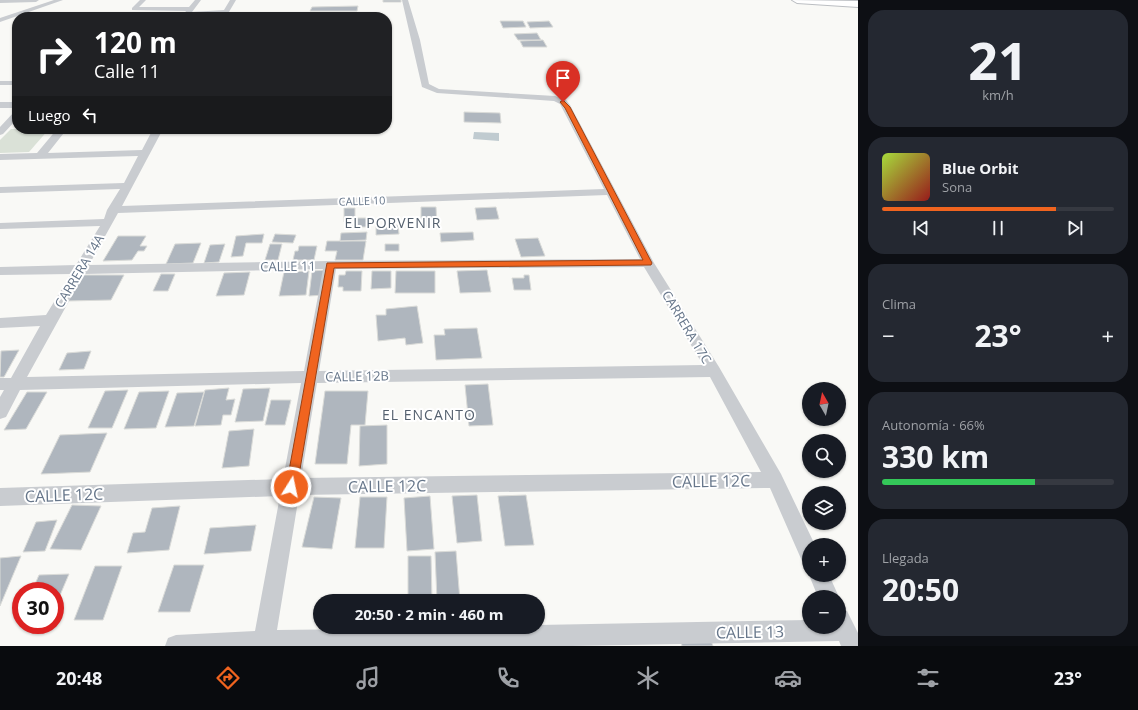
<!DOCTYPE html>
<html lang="es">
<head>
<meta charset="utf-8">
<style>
  :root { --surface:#171b24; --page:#242831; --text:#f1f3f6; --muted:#9ea1a6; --line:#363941; --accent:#f0641f }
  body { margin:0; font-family:"Open Sans",sans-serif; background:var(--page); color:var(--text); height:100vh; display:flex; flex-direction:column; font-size:15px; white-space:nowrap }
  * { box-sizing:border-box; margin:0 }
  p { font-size:13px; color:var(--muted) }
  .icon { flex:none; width:22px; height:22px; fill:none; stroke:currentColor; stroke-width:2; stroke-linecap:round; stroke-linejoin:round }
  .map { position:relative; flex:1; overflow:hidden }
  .panel { display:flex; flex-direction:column; gap:10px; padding:10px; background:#0d0f14; width:280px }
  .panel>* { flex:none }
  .banner { position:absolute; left:12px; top:12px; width:380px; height:122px; border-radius:16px; box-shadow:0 1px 3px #0004; background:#202124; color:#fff; overflow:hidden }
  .needle { width:26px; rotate:351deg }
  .fabs { position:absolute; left:802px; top:382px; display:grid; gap:8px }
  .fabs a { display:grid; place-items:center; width:44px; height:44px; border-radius:50%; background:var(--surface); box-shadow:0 1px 3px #0004; font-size:20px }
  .speed { position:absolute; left:12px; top:582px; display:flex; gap:8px; font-size:20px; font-weight:700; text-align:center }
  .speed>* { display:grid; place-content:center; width:52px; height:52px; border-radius:50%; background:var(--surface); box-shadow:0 1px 3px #0004; line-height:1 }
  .speed .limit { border:6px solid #d22; background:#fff; color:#111 }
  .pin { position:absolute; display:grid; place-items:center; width:34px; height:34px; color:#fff; margin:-41px -17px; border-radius:50% 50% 50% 0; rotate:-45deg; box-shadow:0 0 4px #0007 }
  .pin .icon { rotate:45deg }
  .me { position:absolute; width:44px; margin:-22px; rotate:10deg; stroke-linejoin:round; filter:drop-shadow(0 0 3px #0008) }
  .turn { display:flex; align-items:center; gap:14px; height:84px; padding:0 16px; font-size:18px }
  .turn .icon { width:52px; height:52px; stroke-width:2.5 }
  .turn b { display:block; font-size:28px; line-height:34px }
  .then { display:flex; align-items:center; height:38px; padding:0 16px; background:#0003; gap:8px; font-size:15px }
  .big { font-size:30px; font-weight:700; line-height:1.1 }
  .panel .tile { flex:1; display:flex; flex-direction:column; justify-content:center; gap:6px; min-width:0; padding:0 14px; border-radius:16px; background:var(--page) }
  .panel .dial { align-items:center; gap:0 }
  .dial b { font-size:52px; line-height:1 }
  .song { display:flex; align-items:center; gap:12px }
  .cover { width:48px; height:48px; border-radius:6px; background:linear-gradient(135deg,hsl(80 70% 55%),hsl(0 70% 35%)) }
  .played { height:4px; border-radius:2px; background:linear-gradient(90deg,var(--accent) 75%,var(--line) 75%) }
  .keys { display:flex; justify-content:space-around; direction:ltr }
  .heat { display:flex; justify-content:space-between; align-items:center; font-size:22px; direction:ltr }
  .charge { height:6px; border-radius:3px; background:linear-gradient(90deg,#34c759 66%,var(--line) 0) }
  .trip { position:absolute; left:313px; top:594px; width:232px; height:40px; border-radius:20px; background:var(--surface); box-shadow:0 1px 3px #0004; font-weight:700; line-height:40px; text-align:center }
  .menu { display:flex; height:64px; justify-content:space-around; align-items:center; background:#090b0e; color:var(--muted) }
  .menu .icon { width:28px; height:28px }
  .menu .selected { color:var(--accent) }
  .menu b { font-size:18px; color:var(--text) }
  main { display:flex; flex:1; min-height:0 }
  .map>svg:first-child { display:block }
  .green { fill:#dae1d7 }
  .water { fill:#c0cbd0 }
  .building { fill:#afb6be; stroke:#dadbd8 }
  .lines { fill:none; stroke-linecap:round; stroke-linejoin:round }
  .trunk-casing { stroke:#bbbec2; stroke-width:2 }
  .minor { fill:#c9ccd0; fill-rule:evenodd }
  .trunk { fill:#fff; fill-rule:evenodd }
  .route { fill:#f0641f; stroke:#9c4114 }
  .labels { text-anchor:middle; stroke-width:4; stroke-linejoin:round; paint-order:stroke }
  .far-street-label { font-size:11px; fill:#66768a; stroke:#fff }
  .street-label { font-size:13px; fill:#66768a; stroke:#fff }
  .neighbourhood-label { font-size:14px; letter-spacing:1px; fill:#54606e; stroke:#fff }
  .near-street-label { font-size:16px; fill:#66768a; stroke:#fff }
</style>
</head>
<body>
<main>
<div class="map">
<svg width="858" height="646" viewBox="0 0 858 646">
  <rect width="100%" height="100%" fill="#f9f9f6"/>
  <!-- green -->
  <path class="green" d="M 11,129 L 49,129 L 29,152 L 0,153 L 0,140 Z"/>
  <!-- water -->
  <path class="water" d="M 474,132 L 499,133 L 499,141 L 473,139 Z"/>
  <!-- building -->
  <path class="building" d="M 383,0 L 401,0 L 401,2 L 383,2 Z
    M 358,6 L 357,11 L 310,11 L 312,7 Z
    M 500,21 L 523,21 L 526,27 L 503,28 Z
    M 549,21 L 553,27 L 530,28 L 527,22 Z
    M 537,33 L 541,40 L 518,40 L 514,34 Z
    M 543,40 L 547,47 L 523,47 L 520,41 Z
    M 464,112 L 500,113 L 501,123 L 464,122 Z
    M 421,207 L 436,207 L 437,227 L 421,227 Z
    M 496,207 L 499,219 L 477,220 L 475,208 Z
    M 344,208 L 355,208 L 355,217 L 351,218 L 351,222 L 344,222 Z
    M 353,218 L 370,218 L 369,227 L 352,227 Z
    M 398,225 L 399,234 L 376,235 L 376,226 Z
    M 367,232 L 366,240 L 340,241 L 341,233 Z
    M 473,232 L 474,240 L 441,242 L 440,233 Z
    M 264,234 L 262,243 L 246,243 L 243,256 L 231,257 L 236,236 Z
    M 275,234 L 296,235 L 293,243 L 272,242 Z
    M 118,236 L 146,236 L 140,246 L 147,246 L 144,251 L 138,251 L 132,260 L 103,261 Z
    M 538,238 L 545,256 L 521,257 L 515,239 Z
    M 327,241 L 366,241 L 363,260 L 335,260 L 337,251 L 325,251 Z
    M 201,243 L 193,263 L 166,264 L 175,244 Z
    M 225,244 L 219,262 L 204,263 L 210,245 Z
    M 270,244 L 282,244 L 278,260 L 265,260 Z
    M 385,244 L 399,244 L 399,251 L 385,251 Z
    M 299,246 L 317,246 L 314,260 L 293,260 L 295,251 L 298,251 Z
    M 326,270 L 324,295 L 309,296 L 312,271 Z
    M 487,270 L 491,292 L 460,293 L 457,271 Z
    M 309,271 L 306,295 L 279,296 L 284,272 Z
    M 346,271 L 362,271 L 361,291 L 343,291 L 343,287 L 338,287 L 339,275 L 345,275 Z
    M 372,271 L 391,271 L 391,288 L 371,289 Z
    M 396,271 L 435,271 L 435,293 L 395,293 Z
    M 250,272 L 244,295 L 216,296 L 224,273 Z
    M 161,274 L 175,274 L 168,291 L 153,291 Z
    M 83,275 L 124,275 L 111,300 L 67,301 Z
    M 524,275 L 529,275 L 531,290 L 514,290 L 512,278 L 524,278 Z
    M 417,306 L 423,343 L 406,345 L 405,338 L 378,341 L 376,315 L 386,315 L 386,309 Z
    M 477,328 L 482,358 L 436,360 L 434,335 L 445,335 L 444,329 Z
    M 19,350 L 4,377 L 0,377 L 1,351 Z
    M 91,351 L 84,369 L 59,370 L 67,353 Z
    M 488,384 L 493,425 L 469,426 L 465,385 Z
    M 229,388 L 226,400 L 235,399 L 231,415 L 223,415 L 221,425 L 195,426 L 205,390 Z
    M 270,388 L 263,421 L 235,422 L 243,389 Z
    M 128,390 L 112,428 L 88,428 L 105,391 Z
    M 169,391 L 156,428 L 124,429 L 139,392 Z
    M 325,391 L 368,391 L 365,425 L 351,425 L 347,464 L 315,464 Z
    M 27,392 L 47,392 L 26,429 L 4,430 Z
    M 204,392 L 194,426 L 165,427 L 177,393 Z
    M 271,400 L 291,400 L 285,425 L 265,425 Z
    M 387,425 L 387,464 L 359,466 L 360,426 Z
    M 254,429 L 249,466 L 222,468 L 229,431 Z
    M 107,433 L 90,472 L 41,474 L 60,435 Z
    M 477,495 L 482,541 L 457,543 L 452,496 Z
    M 526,495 L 534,545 L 505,546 L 498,496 Z
    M 430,496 L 434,549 L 407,551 L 404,498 Z
    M 314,497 L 341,498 L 332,549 L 302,547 Z
    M 360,497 L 387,497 L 384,548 L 355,548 Z
    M 72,505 L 101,506 L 81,550 L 50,549 Z
    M 180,506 L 169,550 L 127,553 L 133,533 L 145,532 L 152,508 Z
    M 57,520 L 45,551 L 23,552 L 36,522 Z
    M 256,525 L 251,551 L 204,554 L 210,528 Z
    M 456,551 L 460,601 L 437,601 L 435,552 Z
    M 21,556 L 0,606 L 0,558 Z
    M 408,556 L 431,556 L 432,601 L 408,601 Z
    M 174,565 L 204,565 L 190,612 L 158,612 Z
    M 95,566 L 122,566 L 103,620 L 74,620 Z
    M 69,574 L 55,607 L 55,591 L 32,591 L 39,575 Z
    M 680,638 L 710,638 L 713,646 L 682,646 Z"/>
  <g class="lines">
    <!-- trunk casing -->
    <g class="trunk-casing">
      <path id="trunk" d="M 792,0 L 858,1 L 858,7 L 797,3 Z"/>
    </g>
    <!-- minor -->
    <path class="minor" d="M 0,0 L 39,0 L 36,2 L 0,3 Z
      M 54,0 L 63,0 L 0,22 L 0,18 Z
      M 140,0 L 146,0 L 139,7 L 189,7 L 195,0 L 201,0 L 192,12 L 224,10 L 230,0 L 236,0 L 226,17 L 220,17 L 221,14 L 187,16 L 184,14 L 186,11 L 132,10 L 132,8 Z
      M 402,0 L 408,0 L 420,40 L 429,84 L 439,89 L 555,96 L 566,100 L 570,105 L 654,263 L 719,367 L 781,474 L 815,545 L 809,545 L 809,564 L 802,561 L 770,488 L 299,495 L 277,630 L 538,627 L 538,625 L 809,620 L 809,627 L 839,627 L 839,608 L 847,611 L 858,633 L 858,646 L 841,646 L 839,641 L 572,646 L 165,646 L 168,638 L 176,635 L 255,631 L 280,496 L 0,506 L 0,488 L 283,479 L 301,383 L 20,390 L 6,417 L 0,419 L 0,397 L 4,390 L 0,390 L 0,378 L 11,378 L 40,326 L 0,328 L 0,318 L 46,315 L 71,274 L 0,275 L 0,267 L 76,265 L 100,226 L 0,229 L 0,223 L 104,219 L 107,210 L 120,189 L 0,193 L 0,187 L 124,183 L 138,156 L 0,160 L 0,154 L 37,153 L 57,129 L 67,129 L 48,153 L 142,150 L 153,129 L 163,129 L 122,206 L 604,189 L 560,104 L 554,101 L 437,93 L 422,87 ZM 607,195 L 640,259 L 330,261 L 89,265 L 118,213 ZM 644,267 L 703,365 L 319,371 L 336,269 ZM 323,269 L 304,371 L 27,377 L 84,274 ZM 710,377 L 761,472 L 301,478 L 317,383 Z
      M 0,81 L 17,81 L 17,85 L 0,85 Z
      M 0,102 L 17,102 L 17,108 L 0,108 Z
      M 17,111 L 17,119 L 3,134 L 0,135 L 0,127 L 14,112 Z
      M 809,575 L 829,575 L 839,597 L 839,598 L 818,597 Z"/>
    <!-- trunk -->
    <use href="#trunk" class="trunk"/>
  </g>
  <!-- route -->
  <path class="route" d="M 563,100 L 570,107 L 652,263 L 651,265 L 334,268 L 297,487 L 296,491 L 291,493 L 287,491 L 286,487 L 327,263 L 643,260 L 565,108 L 560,102 Z"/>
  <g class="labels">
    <!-- far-street labels -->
    <g class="far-street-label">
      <text transform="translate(362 201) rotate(-2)" y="4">CALLE 10</text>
    </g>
    <!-- street labels -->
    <g class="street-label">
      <text transform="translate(288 266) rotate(-1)" y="5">CALLE 11</text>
      <text transform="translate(79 271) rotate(-59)" y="5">CARRERA 14A</text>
      <text transform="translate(687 327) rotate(59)" y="5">CARRERA 17C</text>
      <text transform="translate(357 376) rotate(-1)" y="5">CALLE 12B</text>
    </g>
    <!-- neighbourhood labels -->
    <g class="neighbourhood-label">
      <text x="393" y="228">EL PORVENIR</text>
      <text x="429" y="420">EL ENCANTO</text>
    </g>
    <!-- near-street labels -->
    <g class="near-street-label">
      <text transform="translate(711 481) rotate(-1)" y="6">CALLE 12C</text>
      <text transform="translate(387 486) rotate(-1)" y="6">CALLE 12C</text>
      <text transform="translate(64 495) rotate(-2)" y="6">CALLE 12C</text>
      <text transform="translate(750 632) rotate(-1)" y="6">CALLE 13</text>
    </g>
  </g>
</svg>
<div class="fabs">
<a><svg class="needle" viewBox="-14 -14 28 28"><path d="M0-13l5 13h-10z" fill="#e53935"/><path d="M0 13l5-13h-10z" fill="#9ea1a6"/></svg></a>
<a><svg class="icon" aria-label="search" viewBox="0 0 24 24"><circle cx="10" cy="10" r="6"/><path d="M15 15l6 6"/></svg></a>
<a><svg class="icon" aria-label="layers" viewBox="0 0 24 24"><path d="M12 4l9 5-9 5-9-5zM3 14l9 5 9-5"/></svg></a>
<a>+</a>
<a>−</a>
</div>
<div class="speed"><div class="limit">30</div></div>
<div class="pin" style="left:563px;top:102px;background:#d93025"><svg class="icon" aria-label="arrive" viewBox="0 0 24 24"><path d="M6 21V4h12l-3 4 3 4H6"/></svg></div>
<svg class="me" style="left:291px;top:487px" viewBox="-20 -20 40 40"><circle r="17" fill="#f0641f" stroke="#fff" stroke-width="3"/><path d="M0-11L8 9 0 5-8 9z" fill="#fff"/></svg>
<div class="trip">20:50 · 2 min · 460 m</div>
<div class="banner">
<div class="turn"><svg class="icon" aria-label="right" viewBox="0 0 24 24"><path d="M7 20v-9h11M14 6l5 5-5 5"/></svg><div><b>120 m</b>Calle 11</div></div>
<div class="then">Luego<svg class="icon" aria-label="left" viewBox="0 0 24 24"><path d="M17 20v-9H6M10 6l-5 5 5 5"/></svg></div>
</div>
</div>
<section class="panel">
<div class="tile dial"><b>21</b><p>km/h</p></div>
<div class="tile">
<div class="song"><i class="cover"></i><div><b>Blue Orbit</b><p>Sona</p></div></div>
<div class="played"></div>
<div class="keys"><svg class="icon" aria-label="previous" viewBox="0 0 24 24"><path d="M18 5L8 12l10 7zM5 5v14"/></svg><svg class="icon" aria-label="pause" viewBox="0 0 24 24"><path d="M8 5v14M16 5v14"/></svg><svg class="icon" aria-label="next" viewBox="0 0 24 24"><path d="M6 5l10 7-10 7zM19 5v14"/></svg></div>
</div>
<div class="tile"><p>Clima</p>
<div class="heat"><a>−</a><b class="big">23°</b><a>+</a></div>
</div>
<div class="tile"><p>Autonomía · 66%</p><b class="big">330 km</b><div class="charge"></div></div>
<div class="tile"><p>Llegada</p><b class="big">20:50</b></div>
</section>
</main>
<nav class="menu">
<b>20:48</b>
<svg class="icon selected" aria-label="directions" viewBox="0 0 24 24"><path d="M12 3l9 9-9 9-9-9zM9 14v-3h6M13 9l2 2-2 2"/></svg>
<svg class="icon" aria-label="music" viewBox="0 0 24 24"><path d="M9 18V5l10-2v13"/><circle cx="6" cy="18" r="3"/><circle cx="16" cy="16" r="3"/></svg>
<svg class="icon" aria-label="phone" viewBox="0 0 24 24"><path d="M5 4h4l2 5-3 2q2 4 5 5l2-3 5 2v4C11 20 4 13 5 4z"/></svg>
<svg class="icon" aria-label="climate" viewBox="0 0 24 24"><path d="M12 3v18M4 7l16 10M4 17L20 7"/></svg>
<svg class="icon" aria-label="car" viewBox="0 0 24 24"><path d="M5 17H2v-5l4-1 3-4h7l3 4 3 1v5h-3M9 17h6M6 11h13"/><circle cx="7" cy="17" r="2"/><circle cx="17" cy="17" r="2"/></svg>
<svg class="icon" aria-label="filters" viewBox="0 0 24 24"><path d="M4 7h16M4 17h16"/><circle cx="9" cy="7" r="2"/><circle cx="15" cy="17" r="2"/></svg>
<b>23°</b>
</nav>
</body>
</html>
